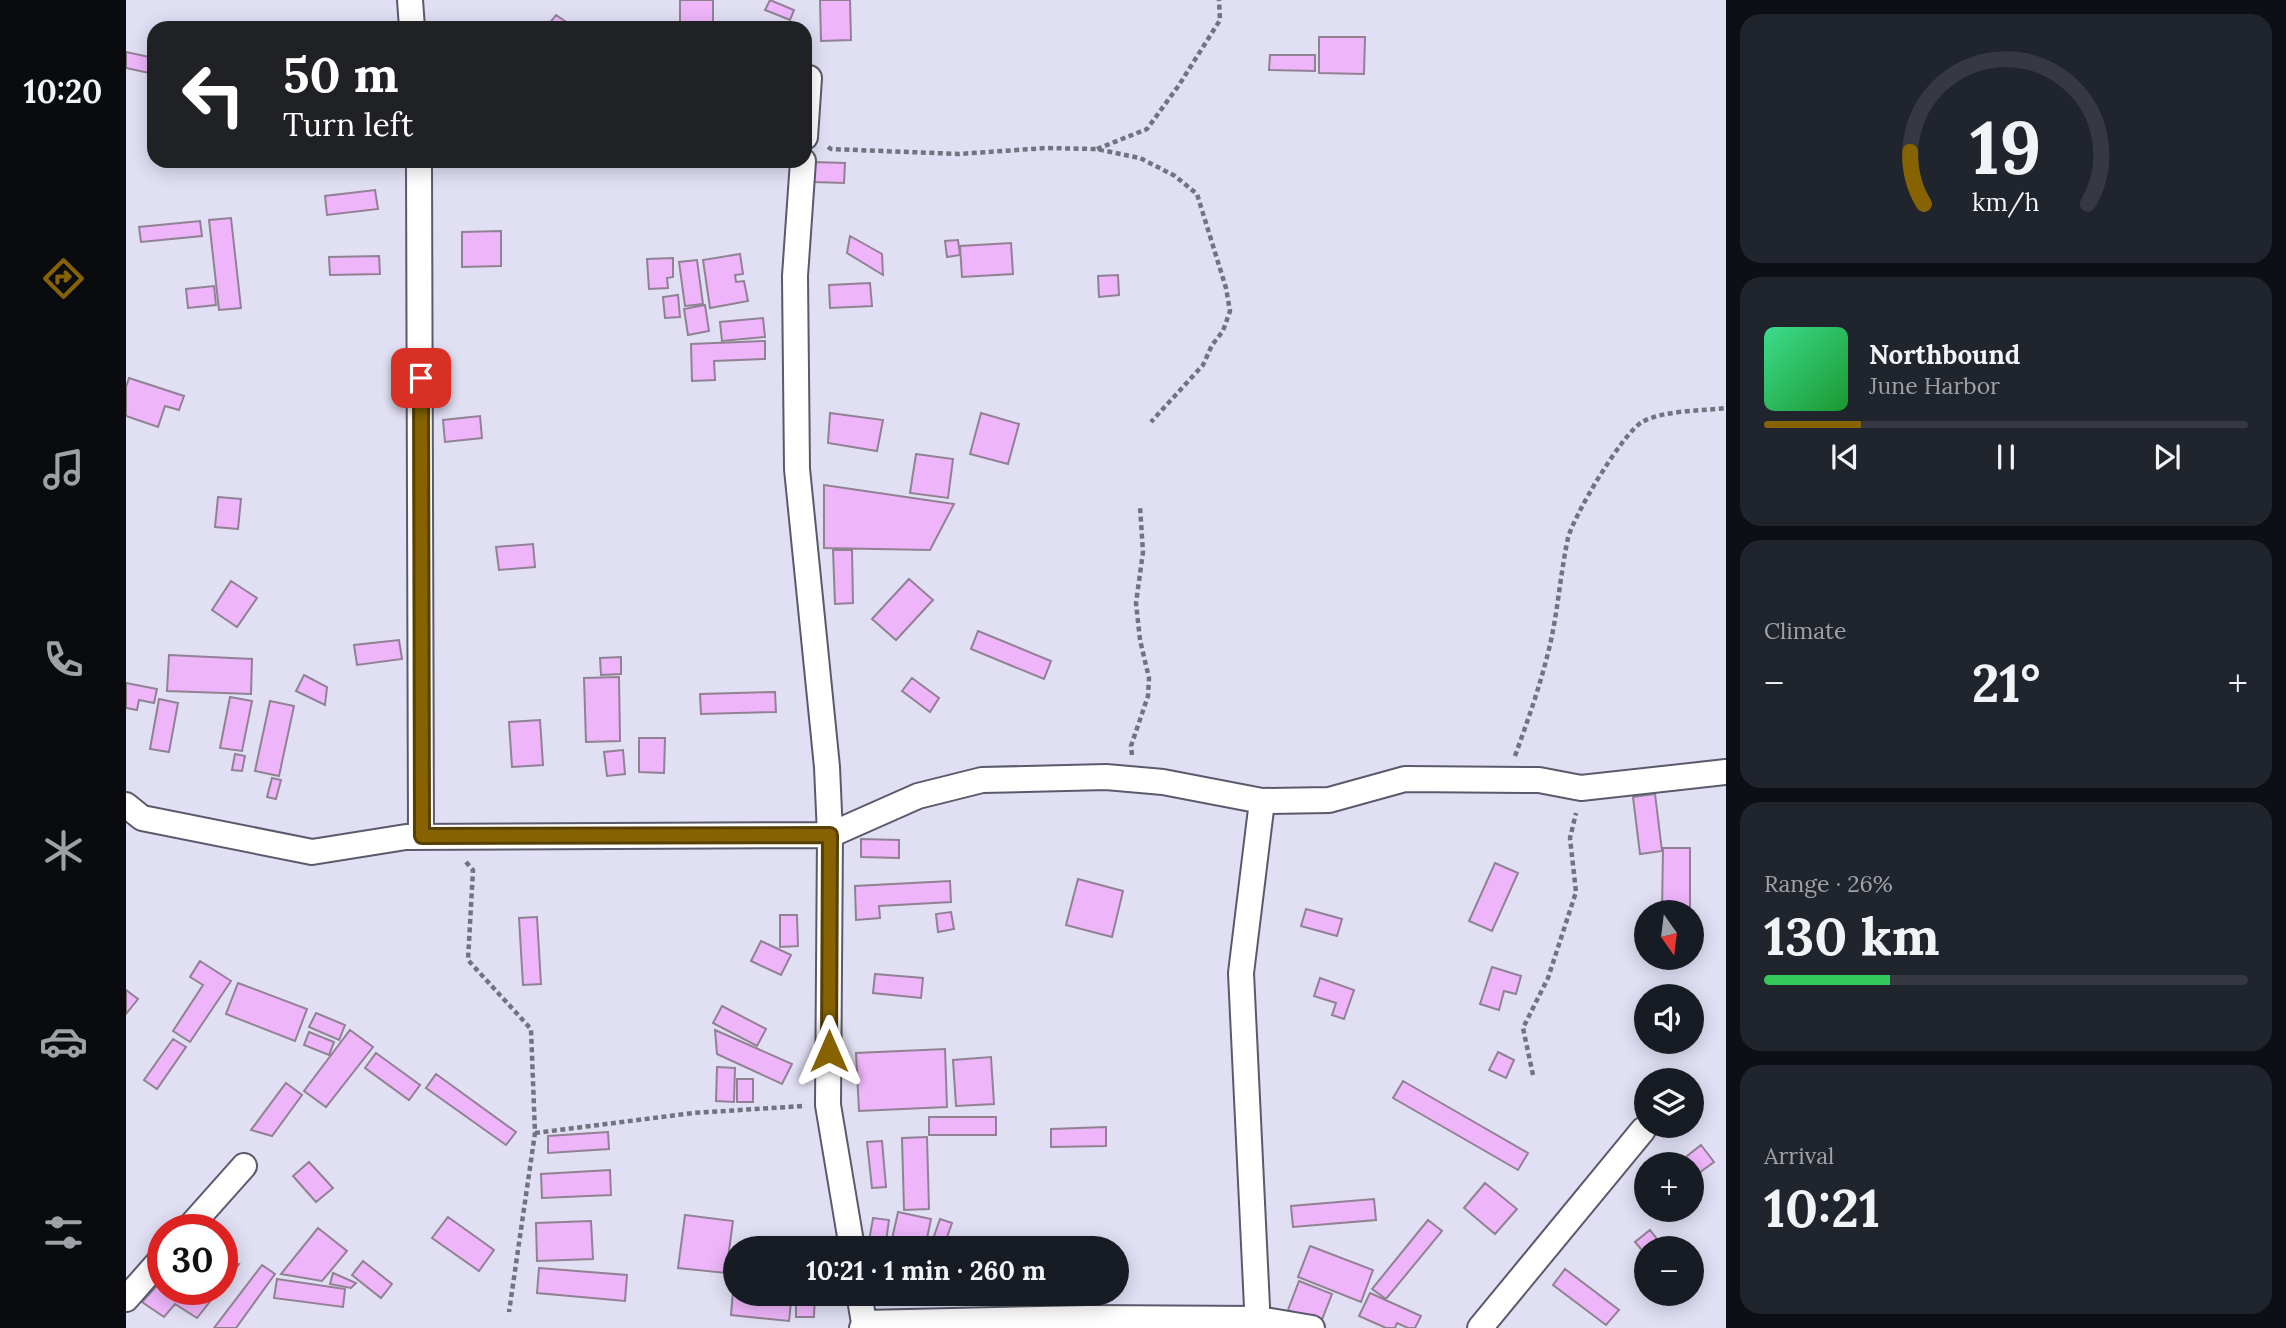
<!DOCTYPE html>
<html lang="en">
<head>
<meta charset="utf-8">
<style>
  :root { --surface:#171b24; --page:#20242c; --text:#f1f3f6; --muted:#9ea1a6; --line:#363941; --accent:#866300 }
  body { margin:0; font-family:Lora,serif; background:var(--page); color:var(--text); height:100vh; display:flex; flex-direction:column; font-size:26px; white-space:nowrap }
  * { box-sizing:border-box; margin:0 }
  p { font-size:23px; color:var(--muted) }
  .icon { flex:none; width:38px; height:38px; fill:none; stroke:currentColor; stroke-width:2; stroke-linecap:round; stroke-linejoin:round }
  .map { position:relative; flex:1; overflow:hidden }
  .sheet { display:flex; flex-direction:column; gap:14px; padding:14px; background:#0d0f14; width:560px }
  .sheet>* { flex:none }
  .guide { position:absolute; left:21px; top:21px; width:665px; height:147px; border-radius:21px; box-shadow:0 4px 18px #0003; background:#202124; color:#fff; overflow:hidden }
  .needle { width:46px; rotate:166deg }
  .controls { position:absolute; left:1508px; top:900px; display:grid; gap:14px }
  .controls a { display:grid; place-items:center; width:70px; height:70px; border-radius:50%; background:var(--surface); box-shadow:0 4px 18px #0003; font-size:35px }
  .speed { position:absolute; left:21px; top:1214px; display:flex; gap:14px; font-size:35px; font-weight:700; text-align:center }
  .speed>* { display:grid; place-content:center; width:91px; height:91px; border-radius:50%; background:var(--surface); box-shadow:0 4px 18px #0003; line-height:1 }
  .speed .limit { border:10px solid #d22; background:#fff; color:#111 }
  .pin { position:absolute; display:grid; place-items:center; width:60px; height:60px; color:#fff; margin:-30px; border-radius:14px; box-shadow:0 4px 10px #0006 }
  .me { position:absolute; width:77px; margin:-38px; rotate:0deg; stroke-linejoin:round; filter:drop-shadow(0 0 5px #0008) }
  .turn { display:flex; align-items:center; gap:24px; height:147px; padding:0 21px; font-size:32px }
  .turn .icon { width:91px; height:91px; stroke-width:2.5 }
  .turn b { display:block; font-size:49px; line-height:60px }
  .big { font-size:52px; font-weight:700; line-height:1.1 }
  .sheet .card { flex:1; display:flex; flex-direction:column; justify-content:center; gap:10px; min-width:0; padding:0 24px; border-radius:21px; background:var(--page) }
  .sheet .dial { align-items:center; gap:0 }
  .dial svg { height:182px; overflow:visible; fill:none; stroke:var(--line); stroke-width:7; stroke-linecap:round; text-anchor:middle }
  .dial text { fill:var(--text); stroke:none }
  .song { display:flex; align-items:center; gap:21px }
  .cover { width:84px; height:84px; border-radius:10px; background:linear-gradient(135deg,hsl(150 70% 55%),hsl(130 70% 35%)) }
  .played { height:7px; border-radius:4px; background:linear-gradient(90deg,var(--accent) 20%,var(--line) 20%) }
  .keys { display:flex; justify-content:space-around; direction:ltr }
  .heat { display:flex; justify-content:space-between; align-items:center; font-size:38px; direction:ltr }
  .charge { height:10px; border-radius:5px; background:linear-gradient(90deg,#34c759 26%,var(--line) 0) }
  .trip { position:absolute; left:597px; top:1236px; width:406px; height:70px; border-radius:35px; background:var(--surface); box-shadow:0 4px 18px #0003; font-weight:700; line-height:70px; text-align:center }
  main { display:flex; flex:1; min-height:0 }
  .menu { display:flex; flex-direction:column; width:126px; justify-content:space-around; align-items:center; background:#090b0e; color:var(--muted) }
  .menu .icon { width:49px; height:49px }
  .menu .selected { color:var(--accent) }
  .menu b { font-size:32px; color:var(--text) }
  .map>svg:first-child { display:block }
  .building { fill:#efb5fb; stroke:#908292; stroke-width:2 }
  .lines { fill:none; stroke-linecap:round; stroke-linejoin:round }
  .minor-casing { stroke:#5b5a6c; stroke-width:28 }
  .path { stroke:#737380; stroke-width:4.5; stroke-dasharray:5 3.5; stroke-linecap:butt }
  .minor { stroke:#fff; stroke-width:24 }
  .route-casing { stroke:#574000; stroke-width:18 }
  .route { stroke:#866300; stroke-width:12 }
</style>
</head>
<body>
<main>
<nav class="menu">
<b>10:20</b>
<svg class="icon selected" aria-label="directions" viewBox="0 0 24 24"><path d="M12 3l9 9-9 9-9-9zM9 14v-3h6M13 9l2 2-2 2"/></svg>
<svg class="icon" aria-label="music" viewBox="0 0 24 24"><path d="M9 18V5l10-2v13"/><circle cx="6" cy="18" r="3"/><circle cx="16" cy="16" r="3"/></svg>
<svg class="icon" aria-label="phone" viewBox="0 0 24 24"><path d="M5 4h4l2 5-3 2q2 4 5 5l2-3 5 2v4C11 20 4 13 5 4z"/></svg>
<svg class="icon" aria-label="climate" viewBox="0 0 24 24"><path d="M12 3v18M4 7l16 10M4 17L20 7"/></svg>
<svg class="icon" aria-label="car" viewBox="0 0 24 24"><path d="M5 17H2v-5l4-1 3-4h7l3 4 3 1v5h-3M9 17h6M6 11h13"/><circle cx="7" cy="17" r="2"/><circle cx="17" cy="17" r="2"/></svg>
<svg class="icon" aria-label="filters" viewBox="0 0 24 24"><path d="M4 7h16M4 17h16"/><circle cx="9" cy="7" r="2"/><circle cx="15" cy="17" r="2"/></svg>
</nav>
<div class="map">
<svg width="1600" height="1328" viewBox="0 0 1600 1328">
  <rect width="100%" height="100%" fill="#e1dff4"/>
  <!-- building -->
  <path class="building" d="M 554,0 L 587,0 L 587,25 L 554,25 Z
    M 644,0 L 668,10 L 664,20 L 639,10 Z
    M 694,0 L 724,0 L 725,40 L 695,41 Z
    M 430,15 L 449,28 L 420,28 Z
    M 1193,37 L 1239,37 L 1238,74 L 1193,73 Z
    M 0,52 L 28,58 L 28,74 L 0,68 Z
    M 1144,55 L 1189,55 L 1189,71 L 1143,70 Z
    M 687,162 L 719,163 L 718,183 L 687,182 Z
    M 249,190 L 252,209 L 201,215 L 199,196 Z
    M 105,218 L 115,308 L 93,310 L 83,220 Z
    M 74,221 L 76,236 L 15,242 L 13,227 Z
    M 375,231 L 375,266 L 336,267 L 336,232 Z
    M 724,236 L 756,254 L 757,275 L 721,253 Z
    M 832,240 L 834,255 L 821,257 L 819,241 Z
    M 885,243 L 887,274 L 836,277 L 834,246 Z
    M 614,254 L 617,274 L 609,275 L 610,282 L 618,281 L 622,301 L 584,308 L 577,260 Z
    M 253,256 L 254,274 L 204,275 L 203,257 Z
    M 547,258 L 547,277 L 541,278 L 542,288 L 523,289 L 521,259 Z
    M 571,260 L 577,304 L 559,306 L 553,262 Z
    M 992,275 L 993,295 L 973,297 L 972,276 Z
    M 744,283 L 746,306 L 704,308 L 703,285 Z
    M 88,286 L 90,305 L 62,308 L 60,289 Z
    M 552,295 L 554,317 L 539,318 L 537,297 Z
    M 579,305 L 583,331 L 562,335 L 558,309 Z
    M 637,318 L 639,337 L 596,341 L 594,322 Z
    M 639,341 L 639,359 L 588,361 L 589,380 L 566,381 L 565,344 Z
    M 3,378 L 58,396 L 53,410 L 39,406 L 32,427 L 0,416 L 0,387 Z
    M 704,413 L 757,420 L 751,451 L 702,443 Z
    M 855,413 L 893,424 L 882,464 L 844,454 Z
    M 354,416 L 356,438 L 319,442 L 317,420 Z
    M 790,454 L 827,459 L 822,498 L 784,493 Z
    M 698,485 L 828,504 L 804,550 L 698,548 Z
    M 92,497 L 115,499 L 112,529 L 89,527 Z
    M 407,544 L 409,567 L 373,570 L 370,547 Z
    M 707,550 L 726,550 L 727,603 L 709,604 Z
    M 783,579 L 807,600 L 770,640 L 746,619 Z
    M 105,581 L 131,598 L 111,627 L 86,610 Z
    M 852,631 L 925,661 L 918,679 L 845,649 Z
    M 273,640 L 276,659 L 231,665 L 228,645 Z
    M 43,655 L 126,659 L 125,694 L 41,691 Z
    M 495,657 L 495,674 L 475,675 L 474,658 Z
    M 178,675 L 201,687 L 199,705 L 170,691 Z
    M 493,677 L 494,741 L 460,742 L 458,678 Z
    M 786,678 L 813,698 L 804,712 L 776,691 Z
    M 0,683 L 31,689 L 28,703 L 13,700 L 11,710 L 0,708 Z
    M 649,692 L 650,712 L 575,714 L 574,694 Z
    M 104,697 L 126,701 L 116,751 L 94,748 Z
    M 33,699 L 52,703 L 43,752 L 24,749 Z
    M 144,701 L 168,706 L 153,776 L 129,771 Z
    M 414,720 L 417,765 L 386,767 L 383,722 Z
    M 513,738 L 539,738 L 538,773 L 513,772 Z
    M 497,750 L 499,774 L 481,776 L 478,752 Z
    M 109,754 L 119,756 L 116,771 L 106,770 Z
    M 146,778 L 155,780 L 150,799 L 141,797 Z
    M 1529,794 L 1536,851 L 1514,854 L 1507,797 Z
    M 735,839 L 773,840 L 773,858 L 735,857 Z
    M 1537,848 L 1564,848 L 1564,912 L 1536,912 Z
    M 1369,863 L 1392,873 L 1366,931 L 1343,921 Z
    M 952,879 L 997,891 L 986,937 L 940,925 Z
    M 824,881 L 825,902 L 753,906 L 754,918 L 730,920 L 729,886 Z
    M 1180,909 L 1216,919 L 1211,936 L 1175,926 Z
    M 825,912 L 828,929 L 812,932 L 810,914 Z
    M 654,915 L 671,915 L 672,946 L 654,947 Z
    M 411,917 L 415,984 L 397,985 L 393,918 Z
    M 635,941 L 665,955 L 655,975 L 625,961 Z
    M 74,961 L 105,981 L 64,1042 L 47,1031 L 77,985 L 64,977 Z
    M 1366,967 L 1395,976 L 1390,994 L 1378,991 L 1373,1010 L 1354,1004 Z
    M 749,974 L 797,978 L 795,998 L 747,993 Z
    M 1194,978 L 1228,990 L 1218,1019 L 1206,1015 L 1210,1003 L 1188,996 Z
    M 112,983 L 181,1009 L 169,1041 L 100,1014 Z
    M 0,990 L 12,999 L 0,1014 Z
    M 596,1006 L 640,1029 L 631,1046 L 587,1023 Z
    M 190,1013 L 219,1025 L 213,1040 L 183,1027 Z
    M 224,1030 L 247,1047 L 200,1107 L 178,1091 Z
    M 589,1030 L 666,1064 L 656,1084 L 591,1054 Z
    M 183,1032 L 208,1042 L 203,1055 L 178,1045 Z
    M 47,1039 L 60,1047 L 31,1089 L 18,1080 Z
    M 819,1049 L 821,1107 L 733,1111 L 730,1053 Z
    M 1372,1052 L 1388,1060 L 1380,1078 L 1363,1070 Z
    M 250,1053 L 294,1085 L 283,1100 L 239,1068 Z
    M 865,1057 L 868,1104 L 830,1106 L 827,1060 Z
    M 591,1067 L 609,1068 L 608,1102 L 590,1101 Z
    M 310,1074 L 390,1132 L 380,1145 L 300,1088 Z
    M 611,1079 L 627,1079 L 627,1102 L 611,1102 Z
    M 1277,1081 L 1402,1153 L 1392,1170 L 1267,1098 Z
    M 160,1083 L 176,1095 L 146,1136 L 125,1130 Z
    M 803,1117 L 870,1117 L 870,1135 L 803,1135 Z
    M 980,1127 L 980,1146 L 925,1147 L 925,1129 Z
    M 482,1132 L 483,1149 L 422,1153 L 422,1136 Z
    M 801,1137 L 803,1209 L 778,1210 L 776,1138 Z
    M 756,1141 L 760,1187 L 746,1188 L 741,1142 Z
    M 1575,1145 L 1588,1162 L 1566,1178 L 1566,1164 L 1551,1164 Z
    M 183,1162 L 207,1188 L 190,1202 L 167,1176 Z
    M 484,1170 L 485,1195 L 416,1198 L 415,1174 Z
    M 1359,1183 L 1391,1209 L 1369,1234 L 1338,1208 Z
    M 1248,1199 L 1250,1220 L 1167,1227 L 1165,1206 Z
    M 772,1212 L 805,1219 L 799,1248 L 764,1248 Z
    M 559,1215 L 607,1221 L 600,1273 L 552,1268 Z
    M 322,1217 L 368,1250 L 353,1271 L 306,1238 Z
    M 747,1218 L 763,1220 L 759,1248 L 742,1247 Z
    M 814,1219 L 826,1223 L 819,1243 L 807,1239 Z
    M 1302,1220 L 1316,1231 L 1260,1299 L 1246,1289 Z
    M 465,1221 L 467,1259 L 411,1261 L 410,1223 Z
    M 192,1228 L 221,1251 L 196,1281 L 155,1274 Z
    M 1524,1230 L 1538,1248 L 1521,1248 L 1521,1256 L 1509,1242 Z
    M 883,1237 L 915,1248 L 880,1248 Z
    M 1184,1246 L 1247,1270 L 1235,1302 L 1172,1277 Z
    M 96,1260 L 113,1264 L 96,1286 Z
    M 237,1261 L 266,1284 L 255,1298 L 226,1275 Z
    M 136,1265 L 149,1274 L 110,1328 L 88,1328 Z
    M 413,1268 L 501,1275 L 499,1301 L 411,1293 Z
    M 1439,1269 L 1493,1310 L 1480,1325 L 1427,1285 Z
    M 207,1273 L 230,1283 L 225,1288 L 204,1284 Z
    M 37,1279 L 37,1290 L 93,1290 L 71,1318 L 49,1304 L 38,1317 L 16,1302 Z
    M 151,1279 L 219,1289 L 217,1307 L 148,1298 Z
    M 608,1279 L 609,1293 L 666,1293 L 663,1321 L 605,1315 Z
    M 1173,1281 L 1206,1294 L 1195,1322 L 1162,1310 Z
    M 670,1293 L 689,1293 L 688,1317 L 670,1317 Z
    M 1244,1293 L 1295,1316 L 1289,1328 L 1282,1328 L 1271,1323 L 1269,1328 L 1260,1328 L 1233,1316 Z"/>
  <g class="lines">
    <!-- minor casing -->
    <g class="minor-casing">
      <path id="minor" d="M 284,0 L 286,28
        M 679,137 L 683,78
        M 293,161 L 295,836
        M 677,161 L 669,276 L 671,469 L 701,767 L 704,835 L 702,1105 L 726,1248
        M 0,805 L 16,818 L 186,852 L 280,837 L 704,835 L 792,796 L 856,780 L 980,777 L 1037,782 L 1136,801 L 1203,800 L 1279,779 L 1413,780 L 1455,788 L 1600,772
        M 61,1230 L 118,1166
        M 733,1293 L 738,1323 L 736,1328
        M 0,1299 L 37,1257
        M 738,1323 L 962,1318 L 1132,1319 L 1186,1328
        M 1132,1328 L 1115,973 L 1136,801
        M 1354,1328 L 1517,1130"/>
    </g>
    <!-- path -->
    <path class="path" d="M 702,147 L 705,149 L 833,154 L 920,148 L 970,149 L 1014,158 L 1049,176 L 1071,194 L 1100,288 L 1104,311 L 1097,331 L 1086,345 L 1077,365 L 1025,422
      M 971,149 L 1021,129 L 1053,85 L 1094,20 L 1093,0
      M 1006,755 L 1005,746 L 1022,696 L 1023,678 L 1014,640 L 1010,603 L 1017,552 L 1014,507
      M 1389,756 C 1402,720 1414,686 1423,649 C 1432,612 1434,575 1442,538 C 1448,515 1496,434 1516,422 C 1537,410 1576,411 1600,408
      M 340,862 L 347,870 L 342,960 L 405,1029 L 409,1133 L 383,1312
      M 1407,1075 L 1397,1028 L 1422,978 L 1450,892 L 1444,838 L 1450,813
      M 409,1133 L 567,1113 L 677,1106"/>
    <!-- minor -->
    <use href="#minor" class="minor"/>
  </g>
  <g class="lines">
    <!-- route casing -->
    <g class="route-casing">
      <path id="route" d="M 295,378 L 296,836 L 704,835 L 703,1051"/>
    </g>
    <!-- route -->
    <use href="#route" class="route"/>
  </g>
</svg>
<div class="controls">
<a><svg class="needle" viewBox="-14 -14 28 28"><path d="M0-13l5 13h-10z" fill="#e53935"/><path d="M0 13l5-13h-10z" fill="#9ea1a6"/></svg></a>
<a><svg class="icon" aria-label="sound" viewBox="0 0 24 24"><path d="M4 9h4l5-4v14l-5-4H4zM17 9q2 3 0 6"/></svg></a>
<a><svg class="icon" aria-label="layers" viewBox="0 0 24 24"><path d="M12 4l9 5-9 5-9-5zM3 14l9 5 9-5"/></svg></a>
<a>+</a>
<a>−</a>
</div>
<div class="speed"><div class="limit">30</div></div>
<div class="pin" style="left:295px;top:378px;background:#d93025"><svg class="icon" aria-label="arrive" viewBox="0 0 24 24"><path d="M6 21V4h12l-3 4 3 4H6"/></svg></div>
<svg class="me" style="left:703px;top:1051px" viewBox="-20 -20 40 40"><path d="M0-17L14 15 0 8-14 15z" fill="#866300" stroke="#fff" stroke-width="4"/></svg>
<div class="trip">10:21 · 1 min · 260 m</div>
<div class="guide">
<div class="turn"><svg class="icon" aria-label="left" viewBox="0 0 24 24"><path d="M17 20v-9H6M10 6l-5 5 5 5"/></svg><div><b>50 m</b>Turn left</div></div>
</div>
</div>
<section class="sheet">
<div class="card dial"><svg viewBox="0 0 100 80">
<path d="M14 69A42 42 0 1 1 86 69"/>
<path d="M14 69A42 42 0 0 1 8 46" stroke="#866300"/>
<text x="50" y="56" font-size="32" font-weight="700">19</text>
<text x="50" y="72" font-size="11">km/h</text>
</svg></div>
<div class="card">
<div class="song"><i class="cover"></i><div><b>Northbound</b><p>June Harbor</p></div></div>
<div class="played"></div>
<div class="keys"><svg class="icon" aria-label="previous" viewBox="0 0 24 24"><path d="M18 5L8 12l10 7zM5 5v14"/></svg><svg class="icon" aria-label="pause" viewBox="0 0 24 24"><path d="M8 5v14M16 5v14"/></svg><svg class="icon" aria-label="next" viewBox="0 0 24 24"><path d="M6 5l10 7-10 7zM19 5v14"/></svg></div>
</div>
<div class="card"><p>Climate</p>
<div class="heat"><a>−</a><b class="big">21°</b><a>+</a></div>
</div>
<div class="card"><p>Range · 26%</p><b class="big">130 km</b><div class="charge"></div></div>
<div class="card"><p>Arrival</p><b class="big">10:21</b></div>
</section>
</main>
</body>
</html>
